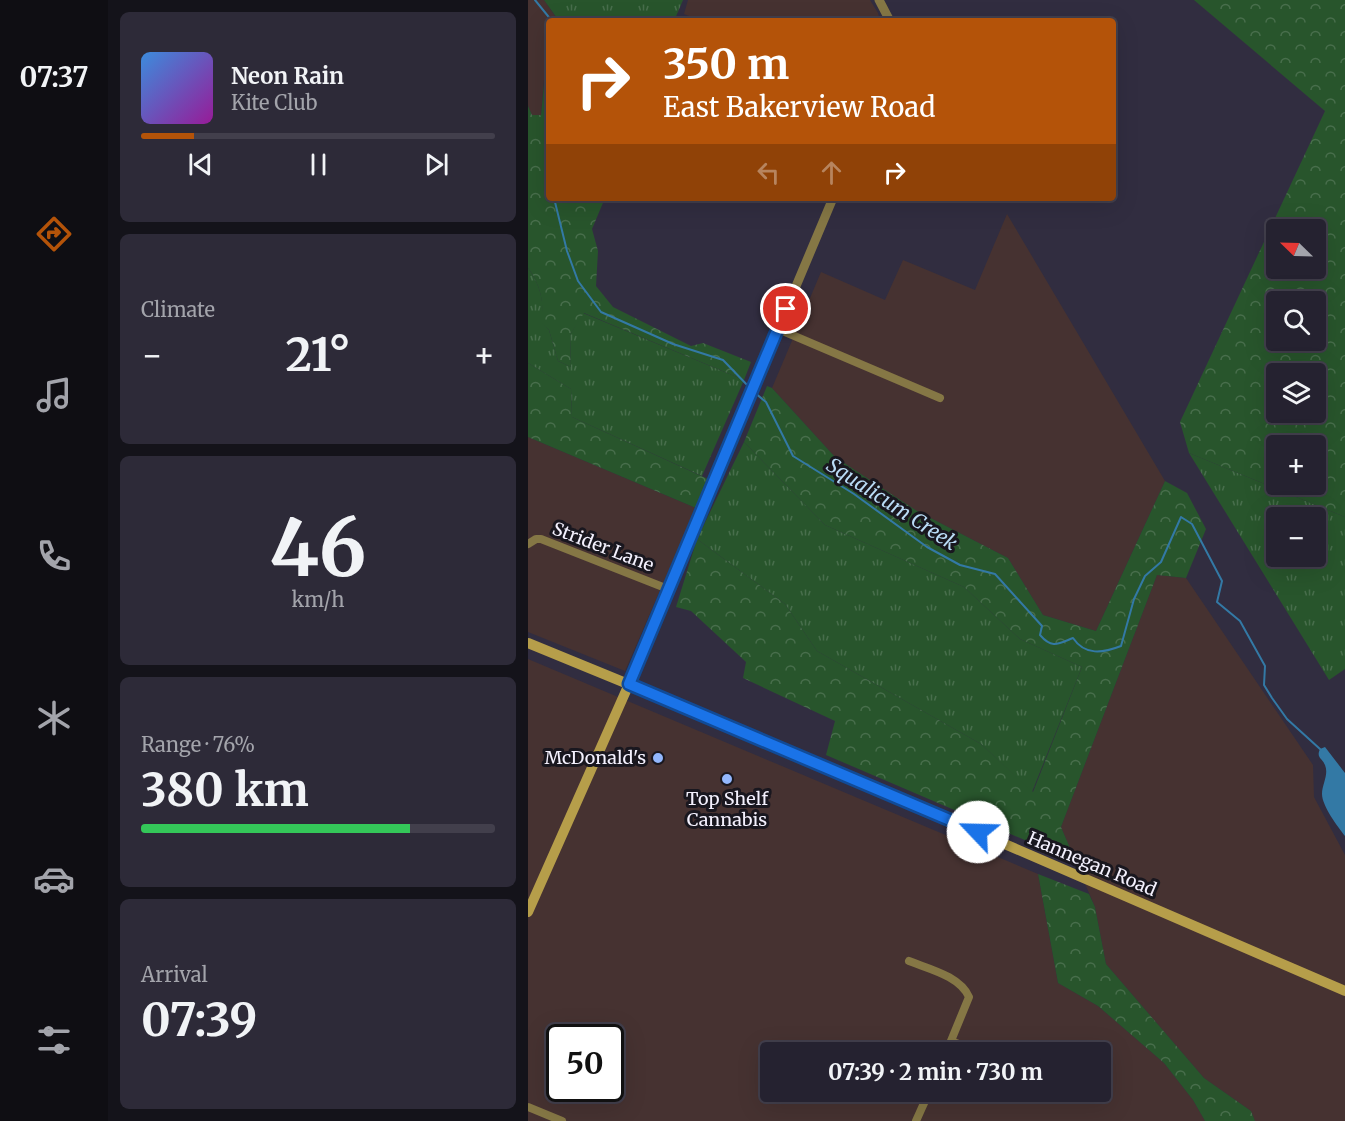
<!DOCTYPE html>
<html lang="en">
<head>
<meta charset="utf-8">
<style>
  :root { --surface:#252230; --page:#2d2a38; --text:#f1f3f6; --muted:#a3a4ab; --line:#423f4c; --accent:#b45309 }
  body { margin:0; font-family:Merriweather,serif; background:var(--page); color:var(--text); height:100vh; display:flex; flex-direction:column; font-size:22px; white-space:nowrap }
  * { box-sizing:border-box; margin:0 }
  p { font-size:20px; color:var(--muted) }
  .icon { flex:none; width:33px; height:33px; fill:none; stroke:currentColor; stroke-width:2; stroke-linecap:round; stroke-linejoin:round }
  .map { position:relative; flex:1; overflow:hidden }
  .sheet { display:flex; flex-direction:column; gap:12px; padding:12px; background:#14131a; width:420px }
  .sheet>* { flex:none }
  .banner { position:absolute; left:18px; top:18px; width:570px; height:183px; border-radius:6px; box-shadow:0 6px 24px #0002,0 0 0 2px var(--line); background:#b45309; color:#fff; overflow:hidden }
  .needle { width:39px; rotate:293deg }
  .controls { position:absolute; left:738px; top:219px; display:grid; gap:12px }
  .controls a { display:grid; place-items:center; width:60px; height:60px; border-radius:6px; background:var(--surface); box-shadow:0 6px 24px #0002,0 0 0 2px var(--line); font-size:30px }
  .speed { position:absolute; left:18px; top:1024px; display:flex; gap:12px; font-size:30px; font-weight:700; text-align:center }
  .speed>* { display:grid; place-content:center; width:78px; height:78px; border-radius:50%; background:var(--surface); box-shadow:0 6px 24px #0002,0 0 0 2px var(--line); line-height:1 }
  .speed .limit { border:3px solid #111; border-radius:9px; background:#fff; color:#111 }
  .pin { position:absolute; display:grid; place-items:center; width:51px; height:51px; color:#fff; margin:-26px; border:3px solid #fff; border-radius:50%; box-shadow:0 2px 6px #0007 }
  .me { position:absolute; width:66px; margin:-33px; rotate:294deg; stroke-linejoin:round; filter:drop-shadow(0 0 4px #0008) }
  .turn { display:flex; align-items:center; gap:21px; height:126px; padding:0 18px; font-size:27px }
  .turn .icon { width:78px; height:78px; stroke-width:2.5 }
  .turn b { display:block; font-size:42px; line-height:51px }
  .lanes { display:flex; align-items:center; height:57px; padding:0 18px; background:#0003; justify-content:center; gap:30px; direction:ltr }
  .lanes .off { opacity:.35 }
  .big { font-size:45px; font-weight:700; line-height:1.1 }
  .sheet .widget { flex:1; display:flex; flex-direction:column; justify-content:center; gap:9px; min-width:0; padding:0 21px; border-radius:9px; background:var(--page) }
  .sheet .dial { align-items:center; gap:0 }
  .dial b { font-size:78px; line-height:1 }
  .song { display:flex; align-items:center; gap:18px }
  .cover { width:72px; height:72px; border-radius:9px; background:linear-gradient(135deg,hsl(210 70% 55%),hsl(300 70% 35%)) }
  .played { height:6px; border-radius:3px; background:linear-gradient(90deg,var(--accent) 15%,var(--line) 15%) }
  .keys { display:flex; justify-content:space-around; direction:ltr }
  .heat { display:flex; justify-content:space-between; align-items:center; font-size:33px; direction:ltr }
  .charge { height:9px; border-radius:4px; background:linear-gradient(90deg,#34c759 76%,var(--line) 0) }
  .trip { position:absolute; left:232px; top:1042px; width:351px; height:60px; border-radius:6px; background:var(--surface); box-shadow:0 6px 24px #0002,0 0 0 2px var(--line); font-weight:700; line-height:60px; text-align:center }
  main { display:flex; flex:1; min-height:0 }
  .menu { display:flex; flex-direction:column; width:108px; justify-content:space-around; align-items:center; background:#0f0e13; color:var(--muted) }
  .menu .icon { width:42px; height:42px }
  .menu .selected { color:var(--accent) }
  .menu b { font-size:27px; color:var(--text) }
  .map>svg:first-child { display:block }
  .industrial { fill:#463231; fill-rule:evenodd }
  .grass { fill:url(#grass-tufts); fill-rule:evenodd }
  .forest { fill:url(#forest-crowns); fill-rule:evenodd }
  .water { fill:#3379a5 }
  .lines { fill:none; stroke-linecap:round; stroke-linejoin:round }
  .stream { stroke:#3379a5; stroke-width:2 }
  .minor { stroke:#857745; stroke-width:8 }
  .tertiary { stroke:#857745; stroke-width:9 }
  .secondary { stroke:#b69e4a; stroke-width:10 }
  .route-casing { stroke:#114b97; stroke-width:15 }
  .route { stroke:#1a73e8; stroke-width:10 }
  .poi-dot { fill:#93b7fd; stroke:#19171f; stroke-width:2 }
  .labels { text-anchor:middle; stroke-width:6; stroke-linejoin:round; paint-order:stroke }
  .street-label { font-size:18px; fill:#f4f1fe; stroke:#19171f }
  .poi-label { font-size:18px; fill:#f4f1fe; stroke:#19171f; text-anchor:end }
  .water-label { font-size:20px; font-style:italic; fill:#b9dbf5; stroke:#19171f }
</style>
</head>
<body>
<main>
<nav class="menu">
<b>07:37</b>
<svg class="icon selected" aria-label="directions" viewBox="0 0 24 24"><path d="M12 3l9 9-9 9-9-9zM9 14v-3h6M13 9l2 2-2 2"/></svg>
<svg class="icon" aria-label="music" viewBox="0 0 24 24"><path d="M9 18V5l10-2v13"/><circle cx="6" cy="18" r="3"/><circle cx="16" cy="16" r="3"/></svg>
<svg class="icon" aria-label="phone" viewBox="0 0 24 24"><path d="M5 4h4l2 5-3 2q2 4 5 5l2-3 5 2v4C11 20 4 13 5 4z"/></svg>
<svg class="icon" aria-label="climate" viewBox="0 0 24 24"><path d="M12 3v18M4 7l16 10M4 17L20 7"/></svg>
<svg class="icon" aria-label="car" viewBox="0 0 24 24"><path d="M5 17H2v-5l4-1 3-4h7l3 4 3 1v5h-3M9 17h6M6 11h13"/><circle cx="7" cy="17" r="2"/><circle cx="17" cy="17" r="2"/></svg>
<svg class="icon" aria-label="filters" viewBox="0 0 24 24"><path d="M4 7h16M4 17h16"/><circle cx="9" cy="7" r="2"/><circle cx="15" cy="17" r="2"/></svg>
</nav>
<section class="sheet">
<div class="widget">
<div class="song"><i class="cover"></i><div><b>Neon Rain</b><p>Kite Club</p></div></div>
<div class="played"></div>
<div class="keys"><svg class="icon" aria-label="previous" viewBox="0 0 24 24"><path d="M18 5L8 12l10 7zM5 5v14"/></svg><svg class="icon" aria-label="pause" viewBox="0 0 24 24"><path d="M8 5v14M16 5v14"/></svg><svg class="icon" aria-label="next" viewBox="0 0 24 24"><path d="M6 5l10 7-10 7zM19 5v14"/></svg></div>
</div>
<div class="widget"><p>Climate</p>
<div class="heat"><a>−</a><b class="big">21°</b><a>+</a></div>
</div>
<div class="widget dial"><b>46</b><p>km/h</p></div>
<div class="widget"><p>Range · 76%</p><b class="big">380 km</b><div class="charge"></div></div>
<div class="widget"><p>Arrival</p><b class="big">07:39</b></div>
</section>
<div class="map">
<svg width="817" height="1121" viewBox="0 0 817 1121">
  <defs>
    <pattern id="grass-tufts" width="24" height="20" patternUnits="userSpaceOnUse" patternTransform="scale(1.5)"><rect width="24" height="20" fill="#28552c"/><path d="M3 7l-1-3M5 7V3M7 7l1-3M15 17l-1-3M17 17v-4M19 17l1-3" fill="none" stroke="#486e4c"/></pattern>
    <pattern id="forest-crowns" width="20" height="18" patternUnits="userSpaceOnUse" patternTransform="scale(1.5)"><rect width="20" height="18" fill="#28552c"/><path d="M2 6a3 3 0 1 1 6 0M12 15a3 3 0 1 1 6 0" fill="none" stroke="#486e4c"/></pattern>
  </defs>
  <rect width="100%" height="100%" fill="#312d40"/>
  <!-- industrial -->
  <path class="industrial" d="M 0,0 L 16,0 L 27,16 L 25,21 L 21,21 L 13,115 L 4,115 L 0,106 Z
    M 160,0 L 342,0 L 350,13 L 352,21 L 173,21 L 156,14 Z
    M 479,214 L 637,481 L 568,631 L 515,615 L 480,558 L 389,511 L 307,457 L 244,388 L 293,272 L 357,300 L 375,260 L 447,290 Z
    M 0,437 L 168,508 L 97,671 L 0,632 Z
    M 629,575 L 658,578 L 785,765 L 786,797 L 817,855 L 817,1121 L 727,1121 L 723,1111 L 676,1078 L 578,964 L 567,907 L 533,827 Z
    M 0,659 L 510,874 L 530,983 L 570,1006 L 636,1063 L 665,1100 L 677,1121 L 0,1121 ZM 32,1038 L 82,1038 L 82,1089 L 32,1089 ZM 243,1053 L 573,1053 L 573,1092 L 243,1092 Z"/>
  <!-- grass -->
  <path class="grass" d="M 16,0 L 155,0 L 146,21 L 31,21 Z
    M 0,268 C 11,282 18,304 13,322 L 21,330 L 30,361 L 43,367 L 42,335 L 55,313 L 216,380 L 174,476 L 44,417 L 43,389 L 0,363 Z
    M 216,442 L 297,525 L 436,587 L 492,639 L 554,667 L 504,792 L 453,744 L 289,651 L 257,604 L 169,539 Z
    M 661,453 L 817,517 L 817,669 L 801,680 ZM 748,518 L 788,518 L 788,556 L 748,556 Z"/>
  <!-- forest -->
  <path class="forest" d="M 666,0 L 817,0 L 817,517 L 661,453 L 652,422 L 797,111 ZM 748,230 L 788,230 L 788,268 L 748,268 ZM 748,302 L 788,302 L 788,340 L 748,340 ZM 748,374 L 788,374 L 788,412 L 748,412 ZM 748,446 L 788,446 L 788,484 L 748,484 Z
    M 21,31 L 21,198 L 77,198 L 64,229 L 70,251 L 68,286 L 85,307 L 163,346 L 175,343 L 223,362 L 216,380 L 56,313 L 42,335 L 43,367 L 30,361 L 21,330 L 12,322 C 18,304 11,282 0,268 L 0,106 L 4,115 L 13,115 Z
    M 0,363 L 43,389 L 44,417 L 180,479 L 168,508 L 0,437 Z
    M 239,386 L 244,388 L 307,457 L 389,511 L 480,558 L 515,615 L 568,631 L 637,481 L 659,493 L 678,529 L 658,578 L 629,575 L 533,827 L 548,862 L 298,755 L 307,721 L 215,678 L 218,662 L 163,611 L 148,607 L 169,539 L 257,604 L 289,651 L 453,744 L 505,792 L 554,667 L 492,639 L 436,587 L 297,525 L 216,442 Z
    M 510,874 L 561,894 L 567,907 L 578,964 L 676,1078 L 723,1111 L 727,1121 L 677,1121 L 665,1100 L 636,1063 L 570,1006 L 530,983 Z"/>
  <!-- water -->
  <path class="water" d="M 797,747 L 817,773 L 817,836 C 810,827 794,806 794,794 C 794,784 801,775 797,765 C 794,758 788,758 792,749 Z"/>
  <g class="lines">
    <!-- stream -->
    <path class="stream" d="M 7,0 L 24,21
      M 26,198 L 39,251 L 50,281 L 73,312 L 145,344 L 195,360 L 223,389
      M 227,393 L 238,402 L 265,456 L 326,494 L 399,547 L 432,565 L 467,574 L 514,626 L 512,635 C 524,649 530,644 545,638 C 557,656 575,653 593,646 L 606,599 L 617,576 L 633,562 L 653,517 L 664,524 L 694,581 L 689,602 L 712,621 L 737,666 L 736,685 L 744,698 L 759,719 L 792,749"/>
    <!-- minor -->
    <path class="minor" d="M 250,329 L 412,398
      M 0,544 L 8,539 L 13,539 L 140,589
      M 381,961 C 401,969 432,976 441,997 L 418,1053
      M 423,1041 L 453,1053
      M 546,1092 L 548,1093
      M 0,1107 L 34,1121
      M 388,1121 L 401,1092"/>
    <!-- tertiary -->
    <path class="tertiary" d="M 351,0 L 362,21
      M 101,684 L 305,198"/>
    <!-- secondary -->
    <path class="secondary" d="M 0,643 L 222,734 L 817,991
      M 0,912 L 101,684"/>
  </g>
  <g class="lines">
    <!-- route casing -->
    <g class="route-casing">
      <path id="route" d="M 258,309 L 101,684 L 450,832"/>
    </g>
    <!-- route -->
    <use href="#route" class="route"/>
  </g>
  <!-- markers -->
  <g class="poi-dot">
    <circle cx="130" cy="758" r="6"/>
    <circle cx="199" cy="779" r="6"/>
  </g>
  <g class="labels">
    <!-- street labels -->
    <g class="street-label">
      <text transform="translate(75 547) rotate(21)" y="6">Strider Lane</text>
      <text transform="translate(564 864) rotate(23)" y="6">Hannegan Road</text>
    </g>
    <!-- poi labels -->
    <g class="poi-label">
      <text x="118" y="764">McDonald's</text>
      <text x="199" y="805" text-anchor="middle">Top Shelf<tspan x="199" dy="21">Cannabis</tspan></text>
    </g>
    <!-- water labels -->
    <g class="water-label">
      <text transform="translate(364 504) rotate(33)" y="7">Squalicum Creek</text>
    </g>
  </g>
</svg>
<div class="controls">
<a><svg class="needle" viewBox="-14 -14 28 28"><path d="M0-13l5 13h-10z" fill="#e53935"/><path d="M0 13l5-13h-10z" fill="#a3a4ab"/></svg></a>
<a><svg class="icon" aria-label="search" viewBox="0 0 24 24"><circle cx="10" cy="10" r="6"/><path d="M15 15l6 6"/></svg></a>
<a><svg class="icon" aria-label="layers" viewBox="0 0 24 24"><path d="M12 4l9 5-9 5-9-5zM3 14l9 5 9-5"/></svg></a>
<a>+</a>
<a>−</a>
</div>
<div class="speed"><div class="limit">50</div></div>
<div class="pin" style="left:258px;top:309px;background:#d93025"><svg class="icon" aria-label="arrive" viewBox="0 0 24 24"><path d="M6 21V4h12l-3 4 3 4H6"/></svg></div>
<svg class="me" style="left:450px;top:832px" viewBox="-20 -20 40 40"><circle r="19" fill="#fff"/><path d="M0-13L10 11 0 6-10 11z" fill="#1a73e8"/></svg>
<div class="trip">07:39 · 2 min · 730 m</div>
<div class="banner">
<div class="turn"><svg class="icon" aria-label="right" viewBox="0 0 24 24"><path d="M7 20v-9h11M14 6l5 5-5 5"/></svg><div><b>350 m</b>East Bakerview Road</div></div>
<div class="lanes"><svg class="icon off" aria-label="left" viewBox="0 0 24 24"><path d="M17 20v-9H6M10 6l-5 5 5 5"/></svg><svg class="icon off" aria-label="ahead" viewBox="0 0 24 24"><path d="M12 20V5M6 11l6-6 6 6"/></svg><svg class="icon" aria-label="right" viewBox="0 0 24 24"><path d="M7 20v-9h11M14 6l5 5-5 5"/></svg></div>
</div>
</div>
</main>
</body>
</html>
